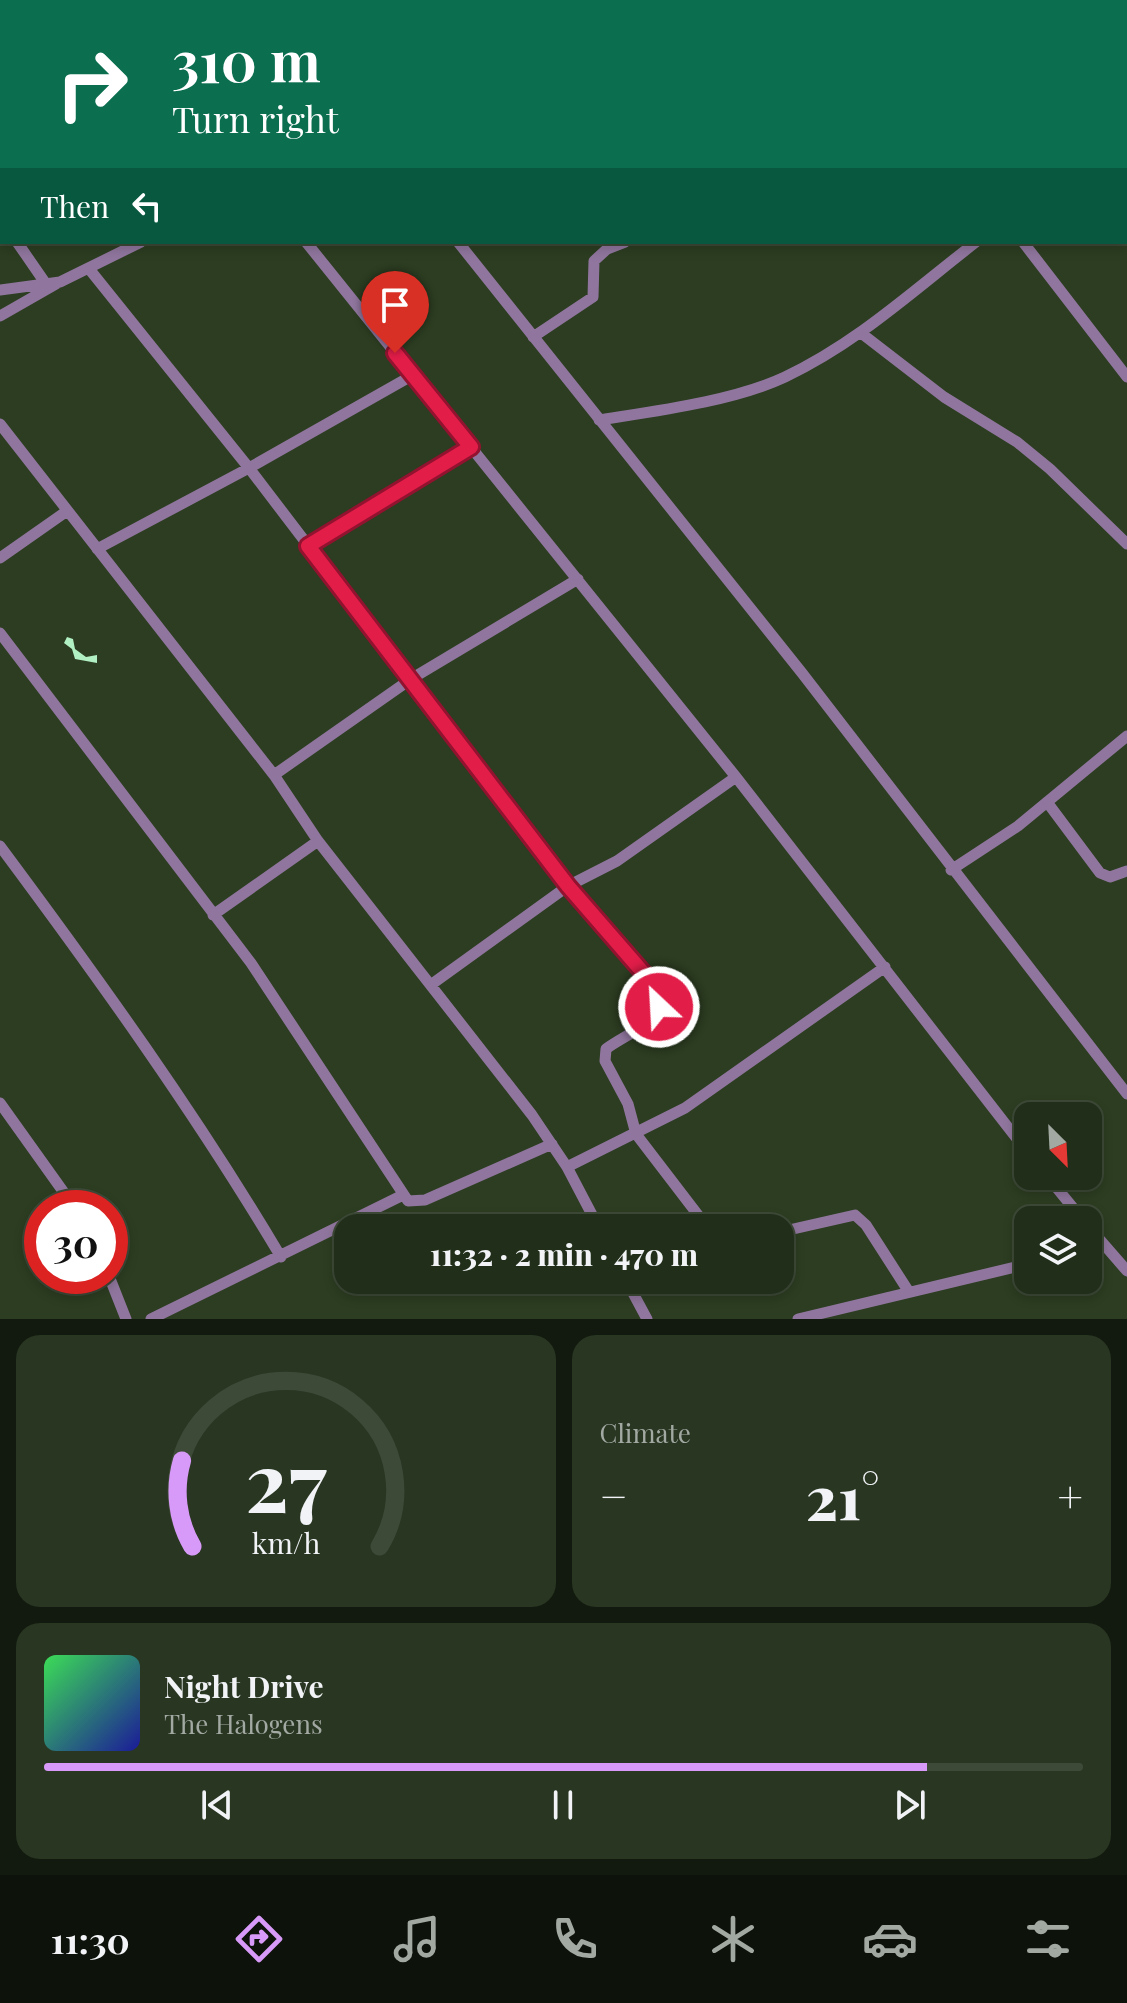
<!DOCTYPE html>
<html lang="en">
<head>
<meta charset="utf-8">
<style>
  :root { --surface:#212e19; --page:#293622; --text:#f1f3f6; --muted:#a2a8a2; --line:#3e4a38; --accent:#d89af8 }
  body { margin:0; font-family:"Playfair Display",serif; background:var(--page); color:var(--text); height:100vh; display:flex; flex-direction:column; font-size:30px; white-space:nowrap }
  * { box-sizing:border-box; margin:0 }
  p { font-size:26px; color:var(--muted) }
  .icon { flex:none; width:44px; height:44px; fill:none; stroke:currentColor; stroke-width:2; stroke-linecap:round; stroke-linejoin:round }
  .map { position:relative; height:1319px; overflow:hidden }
  .side { display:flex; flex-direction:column; gap:16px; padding:16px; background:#12190e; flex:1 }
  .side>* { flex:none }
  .top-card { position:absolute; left:0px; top:0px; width:1128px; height:244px; box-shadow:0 4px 12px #0003,0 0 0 2px var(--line); background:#0b6e4f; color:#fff; overflow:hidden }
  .needle { width:52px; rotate:156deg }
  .fabs { position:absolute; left:1014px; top:1102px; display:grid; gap:16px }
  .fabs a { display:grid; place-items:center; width:88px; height:88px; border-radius:16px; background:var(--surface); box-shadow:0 4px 12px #0003,0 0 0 2px var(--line); font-size:40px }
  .speed { position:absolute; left:24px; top:1190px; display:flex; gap:16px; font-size:40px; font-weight:700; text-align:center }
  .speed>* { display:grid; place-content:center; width:104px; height:104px; border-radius:50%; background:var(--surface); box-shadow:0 4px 12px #0003,0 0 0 2px var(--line); line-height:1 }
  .speed .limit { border:12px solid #d22; background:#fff; color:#111 }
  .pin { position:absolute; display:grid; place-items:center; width:68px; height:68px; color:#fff; margin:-82px -34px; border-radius:50% 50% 50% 0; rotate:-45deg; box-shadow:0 0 8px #0007 }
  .pin .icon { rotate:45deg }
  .me { position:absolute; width:88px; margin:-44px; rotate:335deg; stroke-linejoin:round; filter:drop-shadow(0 0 6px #0008) }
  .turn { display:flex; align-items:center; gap:28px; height:168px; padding:0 40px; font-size:36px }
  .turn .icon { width:104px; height:104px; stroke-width:2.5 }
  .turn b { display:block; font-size:56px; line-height:68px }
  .then { display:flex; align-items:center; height:76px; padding:0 40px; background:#0003; gap:16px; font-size:30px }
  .big { font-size:60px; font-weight:800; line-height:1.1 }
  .side .tile { flex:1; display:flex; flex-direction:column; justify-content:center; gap:12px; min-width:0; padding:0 28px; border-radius:24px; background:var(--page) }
  .side .dial { align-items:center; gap:0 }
  .dial svg { height:208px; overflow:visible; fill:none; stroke:var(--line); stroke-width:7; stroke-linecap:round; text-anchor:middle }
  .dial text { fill:var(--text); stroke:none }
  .song { display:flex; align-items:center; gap:24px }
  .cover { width:96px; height:96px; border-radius:12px; background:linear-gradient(135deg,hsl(130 70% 55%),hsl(240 70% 35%)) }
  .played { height:8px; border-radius:4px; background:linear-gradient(90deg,var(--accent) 85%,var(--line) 85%) }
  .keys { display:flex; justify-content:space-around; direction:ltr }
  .heat { display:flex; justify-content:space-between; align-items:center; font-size:44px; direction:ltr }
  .side .tiles { flex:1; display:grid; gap:16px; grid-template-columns:1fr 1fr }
  .tile:last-child { grid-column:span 2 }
  .trip { position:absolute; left:334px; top:1214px; width:460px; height:80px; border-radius:24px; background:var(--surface); box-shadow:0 4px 12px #0003,0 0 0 2px var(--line); font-weight:800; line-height:80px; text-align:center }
  .tab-bar { display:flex; height:128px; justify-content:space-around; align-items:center; background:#0d120a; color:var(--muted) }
  .tab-bar .icon { width:56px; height:56px }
  .tab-bar .current { color:var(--accent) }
  .tab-bar b { font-size:36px; color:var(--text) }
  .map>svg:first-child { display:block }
  .building { fill:#b1f0c3 }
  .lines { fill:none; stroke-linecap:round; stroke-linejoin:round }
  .path { stroke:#7e8c75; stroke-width:2; stroke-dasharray:8 4; stroke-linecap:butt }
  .street { stroke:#90769e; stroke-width:11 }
  .route-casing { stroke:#92132f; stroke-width:20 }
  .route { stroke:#e11d48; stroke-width:14 }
</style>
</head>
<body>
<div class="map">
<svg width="1127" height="1319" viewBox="0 0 1127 1319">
  <rect width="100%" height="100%" fill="#2c3d21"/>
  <!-- building -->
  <path class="building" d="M 67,637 L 73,639 L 75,649 L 86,657 L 97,655 L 97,663 L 75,659 L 72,649 L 64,643 Z"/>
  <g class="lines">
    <!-- path -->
    <path class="path" d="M 1003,2 L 1006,0
      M 1126,45 L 1127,44"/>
    <!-- street -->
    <path class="street" d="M 78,0 L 79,2
      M 319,0 L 319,2
      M 826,0 L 828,2
      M 405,2 L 407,0
      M 0,127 L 2,126
      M 0,218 L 2,221
      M 17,242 L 46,284
      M 306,242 L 736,777 L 1028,1153
      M 458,242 L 802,673 L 1127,1094
      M 1023,242 L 1127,377
      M 90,270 L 249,468 L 568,886 L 653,984 C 672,1020 630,1031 606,1049 L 605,1061 L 628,1104 L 636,1134 L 708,1228
      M 0,290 L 60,282 L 141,242
      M 0,316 L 56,284
      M 861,333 L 944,397 L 1017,442 L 1050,469 L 1127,544
      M 533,337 L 593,297 L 594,261 L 607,249 L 625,242
      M 599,420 C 656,411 734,401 785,377 C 857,343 914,290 976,242
      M 0,424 L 274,775 L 318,841 L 532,1115 L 567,1167 L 599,1228
      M 308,546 L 471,447
      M 97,549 L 249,468 L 413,375
      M 0,558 L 67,511
      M 0,633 L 251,963 L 408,1201 L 425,1200 L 552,1144
      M 274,775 L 411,679 L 578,579
      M 1047,802 L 1100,873 L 1110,877 L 1127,871
      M 0,846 C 99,979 196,1114 281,1257
      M 951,870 L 1018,826 L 1127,736
      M 213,915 L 318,841
      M 432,984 L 568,886 L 617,861 L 736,777
      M 0,1103 L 75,1208
      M 567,1167 L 685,1108 L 885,967
      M 1047,1176 L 1083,1220
      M 1088,1226 L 1127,1271
      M 780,1232 L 855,1215 L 866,1225 L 909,1292
      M 1088,1250 L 1105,1246
      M 109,1276 L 126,1319
      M 626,1280 L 647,1319
      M 151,1319 L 403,1195
      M 798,1319 L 1028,1264"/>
  </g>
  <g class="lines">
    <!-- route casing -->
    <g class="route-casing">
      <path id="route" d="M 395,353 L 471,447 L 308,546 L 568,886 L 653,984 L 659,1007"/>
    </g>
    <!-- route -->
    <use href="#route" class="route"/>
  </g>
</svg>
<div class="fabs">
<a><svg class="needle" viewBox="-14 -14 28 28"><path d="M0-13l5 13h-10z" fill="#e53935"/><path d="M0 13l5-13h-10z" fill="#a2a8a2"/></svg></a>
<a><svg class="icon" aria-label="layers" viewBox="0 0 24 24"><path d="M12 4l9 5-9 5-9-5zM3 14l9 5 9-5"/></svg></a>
</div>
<div class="speed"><div class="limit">30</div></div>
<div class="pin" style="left:395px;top:353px;background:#d93025"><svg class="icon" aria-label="arrive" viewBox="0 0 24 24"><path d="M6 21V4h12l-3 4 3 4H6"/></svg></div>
<svg class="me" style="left:659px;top:1007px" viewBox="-20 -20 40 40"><circle r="17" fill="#e11d48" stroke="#fff" stroke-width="3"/><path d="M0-11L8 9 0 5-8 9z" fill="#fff"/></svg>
<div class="trip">11:32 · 2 min · 470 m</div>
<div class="top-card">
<div class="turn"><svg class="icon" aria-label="right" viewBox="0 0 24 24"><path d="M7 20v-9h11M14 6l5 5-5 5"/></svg><div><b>310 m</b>Turn right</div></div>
<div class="then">Then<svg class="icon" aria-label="left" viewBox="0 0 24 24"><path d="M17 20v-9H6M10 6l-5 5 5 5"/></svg></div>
</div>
</div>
<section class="side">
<div class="tiles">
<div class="tile dial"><svg viewBox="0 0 100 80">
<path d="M14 69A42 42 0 1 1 86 69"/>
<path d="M14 69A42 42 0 0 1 10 36" stroke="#d89af8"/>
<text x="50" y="56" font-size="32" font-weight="700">27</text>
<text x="50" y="72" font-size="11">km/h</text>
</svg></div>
<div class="tile"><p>Climate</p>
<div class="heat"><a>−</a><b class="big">21°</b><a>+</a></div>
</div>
<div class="tile">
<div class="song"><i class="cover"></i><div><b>Night Drive</b><p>The Halogens</p></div></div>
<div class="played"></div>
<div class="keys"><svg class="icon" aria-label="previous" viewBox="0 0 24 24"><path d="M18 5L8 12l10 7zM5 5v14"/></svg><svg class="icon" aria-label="pause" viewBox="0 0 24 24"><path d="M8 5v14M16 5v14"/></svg><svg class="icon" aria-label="next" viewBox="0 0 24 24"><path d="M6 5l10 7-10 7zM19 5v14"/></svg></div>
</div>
</div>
</section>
<nav class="tab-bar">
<b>11:30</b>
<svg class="icon current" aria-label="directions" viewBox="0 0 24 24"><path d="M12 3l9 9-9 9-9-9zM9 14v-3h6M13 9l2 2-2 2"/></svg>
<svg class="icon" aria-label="music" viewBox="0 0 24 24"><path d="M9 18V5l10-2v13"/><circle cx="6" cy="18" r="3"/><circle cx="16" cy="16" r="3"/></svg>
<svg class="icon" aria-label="phone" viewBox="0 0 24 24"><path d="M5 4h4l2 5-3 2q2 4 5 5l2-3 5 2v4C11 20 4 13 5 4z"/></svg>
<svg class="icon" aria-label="climate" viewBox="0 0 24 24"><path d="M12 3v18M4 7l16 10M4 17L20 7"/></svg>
<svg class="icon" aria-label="car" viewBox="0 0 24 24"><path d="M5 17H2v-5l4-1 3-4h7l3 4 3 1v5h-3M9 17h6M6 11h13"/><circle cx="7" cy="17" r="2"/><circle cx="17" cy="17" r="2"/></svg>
<svg class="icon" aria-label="filters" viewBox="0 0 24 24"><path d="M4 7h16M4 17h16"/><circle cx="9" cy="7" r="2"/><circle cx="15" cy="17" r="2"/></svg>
</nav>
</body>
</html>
